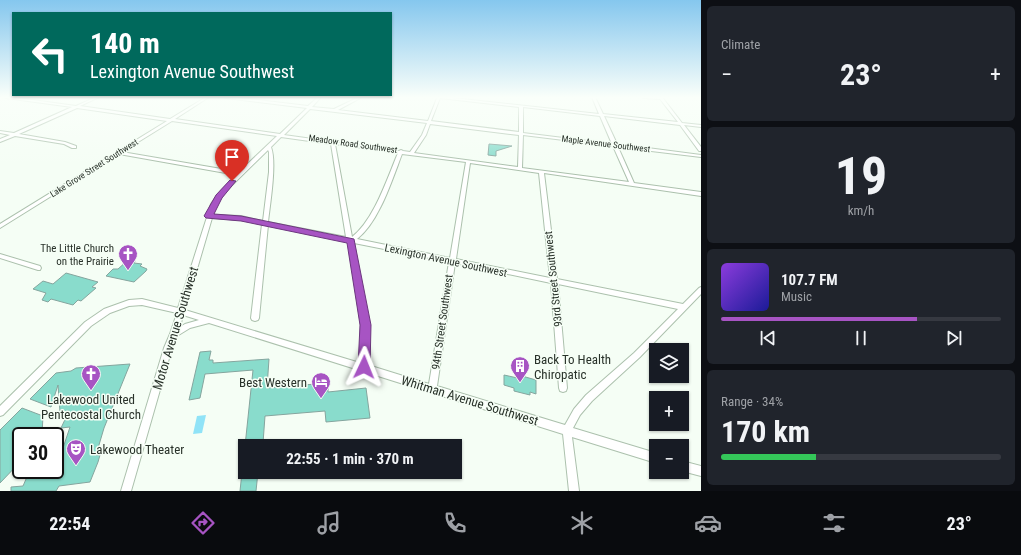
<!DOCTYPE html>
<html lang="en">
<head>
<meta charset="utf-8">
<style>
  :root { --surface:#171b24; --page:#20242c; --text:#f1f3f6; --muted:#9ea1a6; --line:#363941; --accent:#a754c3 }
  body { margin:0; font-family:"Roboto Condensed",sans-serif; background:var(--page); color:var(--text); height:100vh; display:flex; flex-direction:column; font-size:15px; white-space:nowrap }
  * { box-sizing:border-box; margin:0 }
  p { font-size:13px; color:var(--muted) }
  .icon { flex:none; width:22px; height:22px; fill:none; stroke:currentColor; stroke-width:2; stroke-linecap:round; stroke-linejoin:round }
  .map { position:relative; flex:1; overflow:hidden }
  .side { display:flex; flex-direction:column; gap:6px; padding:6px; background:#0d0f14; width:320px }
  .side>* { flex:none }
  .banner { position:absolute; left:12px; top:12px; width:380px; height:84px; border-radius:0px; box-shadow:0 1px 3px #0004; background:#00695c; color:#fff; overflow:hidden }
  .tools { position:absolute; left:649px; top:343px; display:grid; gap:8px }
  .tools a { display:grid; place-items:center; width:40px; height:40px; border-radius:0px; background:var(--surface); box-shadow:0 1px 3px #0004; font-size:20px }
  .speed { position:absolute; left:12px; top:427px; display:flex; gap:8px; font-size:20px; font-weight:700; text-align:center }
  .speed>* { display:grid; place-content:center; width:52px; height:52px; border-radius:50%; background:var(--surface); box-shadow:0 1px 3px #0004; line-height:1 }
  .speed .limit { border:2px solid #111; border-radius:6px; background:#fff; color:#111 }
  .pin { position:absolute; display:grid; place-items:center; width:34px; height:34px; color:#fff; margin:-41px -17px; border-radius:50% 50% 50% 0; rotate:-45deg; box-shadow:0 0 4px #0007 }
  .pin .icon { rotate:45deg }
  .me { position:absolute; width:44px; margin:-22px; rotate:2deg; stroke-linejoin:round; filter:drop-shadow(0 0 3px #0008) }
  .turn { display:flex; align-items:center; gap:14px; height:84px; padding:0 12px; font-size:18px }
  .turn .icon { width:52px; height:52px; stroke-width:2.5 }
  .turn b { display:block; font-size:28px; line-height:34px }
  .big { font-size:30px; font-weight:700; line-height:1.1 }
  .side .widget { flex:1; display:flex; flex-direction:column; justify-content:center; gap:6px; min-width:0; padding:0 14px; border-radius:6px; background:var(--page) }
  .side .dial { align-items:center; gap:0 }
  .dial b { font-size:52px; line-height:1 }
  .song { display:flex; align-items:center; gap:12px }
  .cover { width:48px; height:48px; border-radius:6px; background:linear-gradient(135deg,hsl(270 70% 55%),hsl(240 70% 35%)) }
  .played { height:4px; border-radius:2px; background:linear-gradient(90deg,var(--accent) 70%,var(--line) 70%) }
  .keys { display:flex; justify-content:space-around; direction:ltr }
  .heat { display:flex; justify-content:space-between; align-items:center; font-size:22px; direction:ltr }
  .charge { height:6px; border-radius:3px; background:linear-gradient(90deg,#34c759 34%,var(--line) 0) }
  .trip { position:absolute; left:238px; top:439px; width:224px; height:40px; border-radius:0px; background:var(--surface); box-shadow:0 1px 3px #0004; font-weight:700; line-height:40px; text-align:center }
  .tab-bar { display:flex; height:64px; justify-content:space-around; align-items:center; background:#090b0e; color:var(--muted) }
  .tab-bar .icon { width:28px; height:28px }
  .tab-bar .on { color:var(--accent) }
  .tab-bar b { font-size:18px; color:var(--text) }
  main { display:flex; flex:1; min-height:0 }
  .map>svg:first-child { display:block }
  .water { fill:#90e3f7 }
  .building { fill:#89dccc; stroke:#85a59e }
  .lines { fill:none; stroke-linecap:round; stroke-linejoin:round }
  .minor-casing { stroke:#acc1ad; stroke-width:2 }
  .minor { fill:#fff; fill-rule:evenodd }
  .route { fill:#a754c3; stroke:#6d377f }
  .labels { text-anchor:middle; stroke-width:3; stroke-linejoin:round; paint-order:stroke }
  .far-street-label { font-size:9px; fill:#29322a; stroke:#f5fef5 }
  .poi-label { font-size:11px; fill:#29322a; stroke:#f5fef5; text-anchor:end }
  .street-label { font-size:11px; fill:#29322a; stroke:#f5fef5 }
  .near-street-label { font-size:13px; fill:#29322a; stroke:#f5fef5 }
  .near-poi-label { font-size:13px; fill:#29322a; stroke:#f5fef5; text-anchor:start }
</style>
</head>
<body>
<main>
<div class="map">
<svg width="701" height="491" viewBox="0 0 701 491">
  <rect width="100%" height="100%" fill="#f5fef5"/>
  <!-- water -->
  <path class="water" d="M 206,415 L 202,433 L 193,434 L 197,416 Z"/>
  <!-- building -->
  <path class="building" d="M 489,144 L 512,146 L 496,151 L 496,156 L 488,155 Z
    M 127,261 L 135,261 L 134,263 L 142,264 L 140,266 L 147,269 L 146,271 L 134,282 L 106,276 L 113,269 L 118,269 Z
    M 66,273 L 98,282 L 92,287 L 96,288 L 81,301 L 78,300 L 73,305 L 51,299 L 48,302 L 42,300 L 46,293 L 33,289 L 43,281 L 53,284 Z
    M 211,351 L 209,360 L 213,360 L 213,363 L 269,359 L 267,388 L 328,383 L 328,392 L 366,388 L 370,418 L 326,422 L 325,411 L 265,416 L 263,443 L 260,443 L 260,446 L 245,446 L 253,370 L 205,374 L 200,398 L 189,400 L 200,352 Z
    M 130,364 L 104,428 L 96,455 L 100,455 L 98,462 L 90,482 L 59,486 L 56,491 L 11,491 L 11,487 L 23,486 L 30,470 L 55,470 L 55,449 L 63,448 L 70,427 L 61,428 L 69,411 L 60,412 L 58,385 L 51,407 L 30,399 L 56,373 L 71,371 L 76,368 Z
    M 504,375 L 522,379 L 522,376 L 536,380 L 536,394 L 530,392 L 530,395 L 514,391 L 514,388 L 504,385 Z
    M 22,408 L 43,416 L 42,434 L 40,436 L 21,436 L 21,461 L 0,483 L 0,430 Z
    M 242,472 L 258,472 L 256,491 L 240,491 Z"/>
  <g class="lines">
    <!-- minor casing -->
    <g class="minor-casing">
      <path id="minor" d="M 5,97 L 11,97 L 76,106 L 96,97 L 99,97 L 80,106 L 170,119 L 206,97 L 209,97 L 175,119 L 280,134 L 307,108 L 226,98 L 224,97 L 232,97 L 308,106 L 318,97 L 321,97 L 312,107 L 334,109 L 359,97 L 362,97 L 338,110 L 428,121 L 437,98 L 436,97 L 444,97 L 599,114 L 592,97 L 595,97 L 603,114 L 678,122 L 660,99 L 644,98 L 642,97 L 662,97 L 682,123 L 701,125 L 701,127 L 684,125 L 701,147 L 701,151 L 699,151 L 680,125 L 604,116 L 617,144 L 701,155 L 701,157 L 618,147 L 634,183 L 701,192 L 701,196 L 544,173 L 557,279 L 683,304 L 699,288 L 701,287 L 701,294 L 640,357 L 592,401 L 580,415 L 573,428 L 656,453 L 656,463 L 572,437 L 579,491 L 569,491 L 563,434 L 209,323 L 190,328 L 177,336 L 172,348 L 131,491 L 121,491 L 164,348 L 170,334 L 177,313 L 142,305 L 129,306 L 110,313 L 91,326 L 3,415 L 0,416 L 0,406 L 85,322 L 104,309 L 129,300 L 142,299 L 178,308 L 207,217 L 206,216 C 209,213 209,208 211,204 C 218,193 227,184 237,175 L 119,154 L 0,228 L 0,224 L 167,121 L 77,108 L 19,134 L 65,142 L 76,146 L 76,148 L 72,148 L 64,144 L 15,136 L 0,142 L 0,139 L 10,135 L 0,133 L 0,131 L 14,133 L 72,107 L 6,98 ZM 440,98 L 519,107 L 519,132 L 431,121 ZM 523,107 L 600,116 L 612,144 L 523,133 ZM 310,109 L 427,123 L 422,135 L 410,152 L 403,151 L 401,150 L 399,151 L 284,135 ZM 172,121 L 277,136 L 239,172 L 122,152 ZM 430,124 L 519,135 L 518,167 L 414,153 L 426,135 ZM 523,135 L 613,146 L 629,182 L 522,168 ZM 281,137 L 331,144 L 346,237 L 268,222 C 270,204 277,162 271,147 ZM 335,144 L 398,153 C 387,179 374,220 352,237 ZM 268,150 L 269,152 L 269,172 L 263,221 L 241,216 L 213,215 L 216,206 L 225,192 ZM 402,154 L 466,162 L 450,258 L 357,239 C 379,222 392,180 402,154 ZM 470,163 L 539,173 L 550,278 L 456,259 ZM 212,218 L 241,220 L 262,224 L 251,318 L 252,320 L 255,321 L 258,320 L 259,318 L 268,225 L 348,241 L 361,325 L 360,363 L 185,310 ZM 354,243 L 449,262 L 429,384 L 368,365 L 369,325 ZM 455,263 L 551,283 L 559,388 L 560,391 L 563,392 L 566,391 L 567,388 L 558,284 L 678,309 L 634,353 L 586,395 L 574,409 L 565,425 L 437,386 ZM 183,315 L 199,320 L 185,324 L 180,327 Z
        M 0,254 L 40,266 L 41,268 L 40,270 L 38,270 L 0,258 Z
        M 682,461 L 701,466 L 701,476 L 682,471 Z"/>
    </g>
    <!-- minor -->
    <use href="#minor" class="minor"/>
  </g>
  <!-- sky -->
  <linearGradient id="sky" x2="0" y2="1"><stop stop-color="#85c7ee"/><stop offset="0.59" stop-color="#fafffa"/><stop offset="1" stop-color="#fafffa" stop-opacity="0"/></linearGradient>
  <rect width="701" height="165" fill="url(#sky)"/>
  <!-- route -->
  <path class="route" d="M 230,180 L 236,181 L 222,198 L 214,214 L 241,216 L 354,239 L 371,325 L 370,367 L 368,371 L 364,372 L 359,371 L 358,367 L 360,325 L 347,243 L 241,221 L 206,218 L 204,216 L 216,195 Z"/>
  <!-- icons -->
  <defs>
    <g id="church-pin" transform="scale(1)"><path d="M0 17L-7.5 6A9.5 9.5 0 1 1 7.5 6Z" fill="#a754c3" stroke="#f5fef5"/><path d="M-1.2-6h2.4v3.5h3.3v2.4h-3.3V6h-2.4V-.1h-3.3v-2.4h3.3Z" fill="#fff"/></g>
    <g id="building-pin" transform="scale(1)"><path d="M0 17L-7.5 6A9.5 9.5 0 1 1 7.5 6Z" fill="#a754c3" stroke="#f5fef5"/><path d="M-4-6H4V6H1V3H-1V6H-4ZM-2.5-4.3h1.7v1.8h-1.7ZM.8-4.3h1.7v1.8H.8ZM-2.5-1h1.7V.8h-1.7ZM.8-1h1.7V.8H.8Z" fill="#fff"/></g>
    <g id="hotel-pin" transform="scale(1)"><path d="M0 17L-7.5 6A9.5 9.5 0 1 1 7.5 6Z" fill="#a754c3" stroke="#f5fef5"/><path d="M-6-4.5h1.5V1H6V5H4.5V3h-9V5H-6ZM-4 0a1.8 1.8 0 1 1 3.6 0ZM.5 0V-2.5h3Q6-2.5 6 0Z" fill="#fff"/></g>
    <g id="theatre-pin" transform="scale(1)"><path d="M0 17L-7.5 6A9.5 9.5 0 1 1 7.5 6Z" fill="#a754c3" stroke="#f5fef5"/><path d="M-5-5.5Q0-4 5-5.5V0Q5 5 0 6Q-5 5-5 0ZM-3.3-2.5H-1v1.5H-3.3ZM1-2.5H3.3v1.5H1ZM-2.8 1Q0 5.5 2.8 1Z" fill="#fff"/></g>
  </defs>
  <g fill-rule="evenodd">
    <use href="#church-pin" x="128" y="254"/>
    <use href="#building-pin" x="520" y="366"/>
    <use href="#church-pin" x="91" y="374"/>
    <use href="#hotel-pin" x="321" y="382"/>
    <use href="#theatre-pin" x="76" y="449"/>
  </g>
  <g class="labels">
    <!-- far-street labels -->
    <g class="far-street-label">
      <text transform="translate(353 144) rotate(8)" y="3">Meadow Road Southwest</text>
      <text transform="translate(606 144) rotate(7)" y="3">Maple Avenue Southwest</text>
      <text transform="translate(94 168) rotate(-32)" y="3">Lake Grove Street Southwest</text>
    </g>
    <!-- poi labels -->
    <g class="poi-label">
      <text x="114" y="252">The Little Church<tspan x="114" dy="13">on the Prairie</tspan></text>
    </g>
    <!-- street labels -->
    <g class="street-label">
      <text transform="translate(446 260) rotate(12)" y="4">Lexington Avenue Southwest</text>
      <text transform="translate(553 279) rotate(-96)" y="4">93rd Street Southwest</text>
      <text transform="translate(442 322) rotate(-82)" y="4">94th Street Southwest</text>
    </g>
    <!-- near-street labels -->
    <g class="near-street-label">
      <text transform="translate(175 328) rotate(-73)" y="5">Motor Avenue Southwest</text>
      <text transform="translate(470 400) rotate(17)" y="5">Whitman Avenue Southwest</text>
    </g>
    <!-- near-poi labels -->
    <g class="near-poi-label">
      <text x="534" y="364">Back To Health<tspan x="534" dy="15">Chiropatic</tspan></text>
      <text x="307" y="387" text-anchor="end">Best Western</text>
      <text x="91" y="404" text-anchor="middle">Lakewood United<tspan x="91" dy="15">Pentecostal Church</tspan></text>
      <text x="90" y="454">Lakewood Theater</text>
    </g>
  </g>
</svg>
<div class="tools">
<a><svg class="icon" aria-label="layers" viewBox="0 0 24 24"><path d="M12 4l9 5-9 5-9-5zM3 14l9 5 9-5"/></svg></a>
<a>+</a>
<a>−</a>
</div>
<div class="speed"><div class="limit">30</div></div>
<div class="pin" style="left:232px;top:181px;background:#d93025"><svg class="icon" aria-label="arrive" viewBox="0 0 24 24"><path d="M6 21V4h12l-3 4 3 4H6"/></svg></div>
<svg class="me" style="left:364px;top:367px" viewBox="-20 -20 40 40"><path d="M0-17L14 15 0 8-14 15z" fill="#a754c3" stroke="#fff" stroke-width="4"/></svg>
<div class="trip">22:55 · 1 min · 370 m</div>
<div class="banner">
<div class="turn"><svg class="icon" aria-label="left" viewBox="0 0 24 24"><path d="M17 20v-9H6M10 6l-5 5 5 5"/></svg><div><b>140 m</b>Lexington Avenue Southwest</div></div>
</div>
</div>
<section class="side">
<div class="widget"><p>Climate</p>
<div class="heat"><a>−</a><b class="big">23°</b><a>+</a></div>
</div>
<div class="widget dial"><b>19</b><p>km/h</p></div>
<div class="widget">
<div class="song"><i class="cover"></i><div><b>107.7 FM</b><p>Music</p></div></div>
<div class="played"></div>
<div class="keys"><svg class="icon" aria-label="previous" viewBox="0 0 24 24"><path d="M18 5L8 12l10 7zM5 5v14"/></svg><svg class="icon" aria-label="pause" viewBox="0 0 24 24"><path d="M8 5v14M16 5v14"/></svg><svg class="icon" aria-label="next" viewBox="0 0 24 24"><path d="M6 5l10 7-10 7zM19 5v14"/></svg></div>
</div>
<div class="widget"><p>Range · 34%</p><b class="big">170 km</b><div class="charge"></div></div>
</section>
</main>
<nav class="tab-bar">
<b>22:54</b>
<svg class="icon on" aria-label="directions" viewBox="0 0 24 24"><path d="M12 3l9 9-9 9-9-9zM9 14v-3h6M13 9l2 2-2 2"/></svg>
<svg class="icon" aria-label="music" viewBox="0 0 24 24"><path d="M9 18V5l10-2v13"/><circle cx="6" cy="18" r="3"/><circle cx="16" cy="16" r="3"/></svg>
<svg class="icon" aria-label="phone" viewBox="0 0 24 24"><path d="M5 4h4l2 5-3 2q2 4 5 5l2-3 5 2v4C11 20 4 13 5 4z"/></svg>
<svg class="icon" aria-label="climate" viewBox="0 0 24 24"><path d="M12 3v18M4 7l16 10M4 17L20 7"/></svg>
<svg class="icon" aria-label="car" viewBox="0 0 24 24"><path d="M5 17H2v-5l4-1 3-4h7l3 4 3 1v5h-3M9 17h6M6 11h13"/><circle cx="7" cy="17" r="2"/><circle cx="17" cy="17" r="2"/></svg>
<svg class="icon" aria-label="filters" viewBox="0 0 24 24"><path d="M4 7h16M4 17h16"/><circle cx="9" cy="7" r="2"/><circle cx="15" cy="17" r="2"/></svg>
<b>23°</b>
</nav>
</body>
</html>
